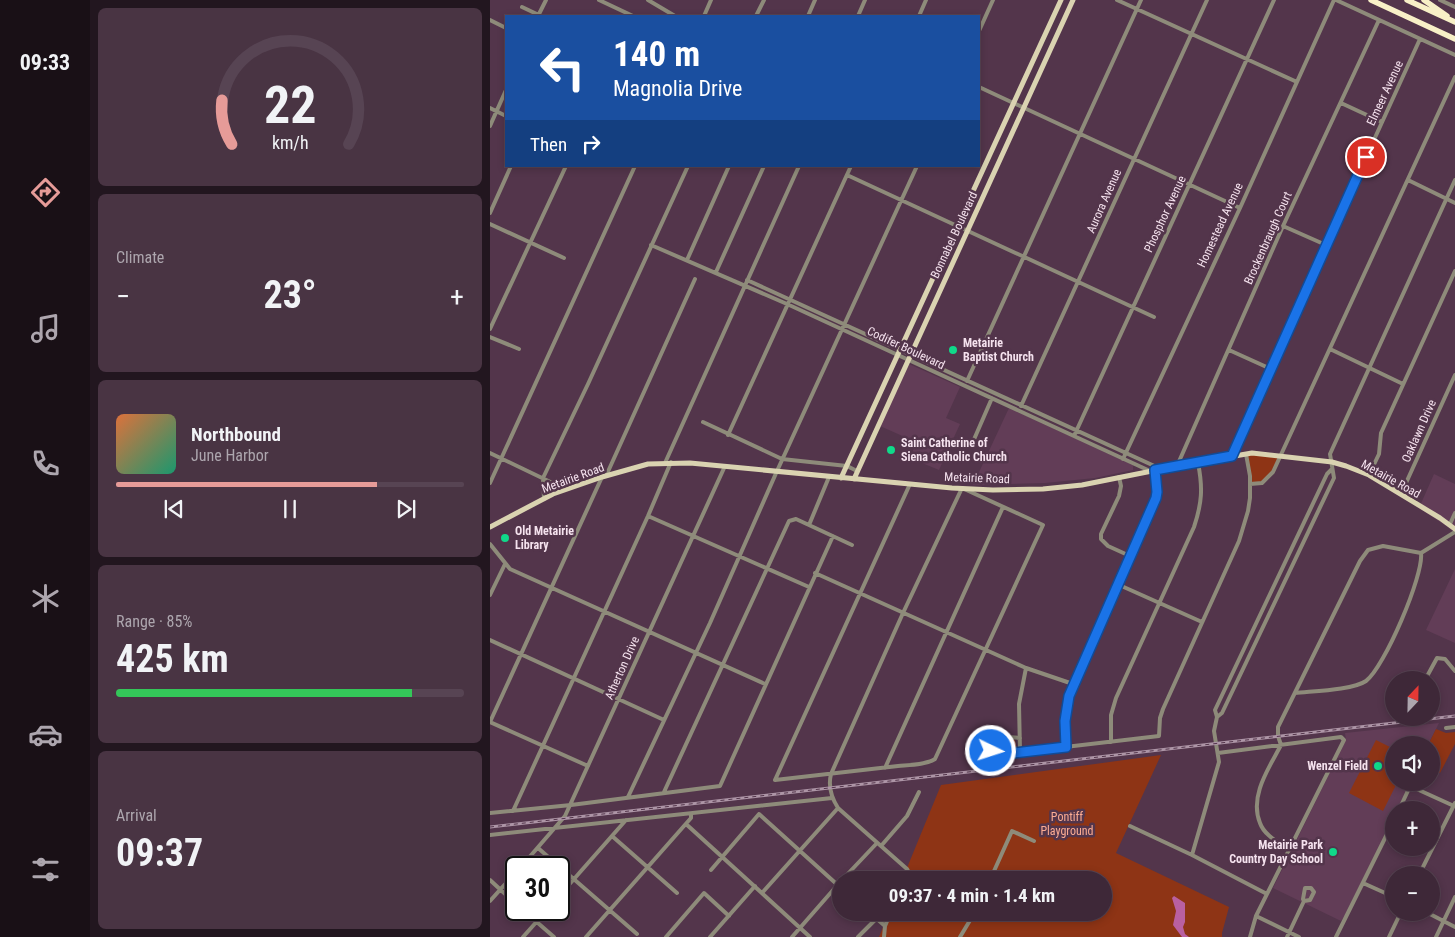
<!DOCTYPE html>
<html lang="en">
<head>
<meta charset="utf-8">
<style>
  :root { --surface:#3e2838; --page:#493443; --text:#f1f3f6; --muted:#ada6ae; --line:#574453; --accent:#e69b98 }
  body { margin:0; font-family:"Roboto Condensed",sans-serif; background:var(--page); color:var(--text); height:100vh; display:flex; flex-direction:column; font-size:19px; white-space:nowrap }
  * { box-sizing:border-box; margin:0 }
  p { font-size:16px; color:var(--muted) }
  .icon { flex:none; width:28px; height:28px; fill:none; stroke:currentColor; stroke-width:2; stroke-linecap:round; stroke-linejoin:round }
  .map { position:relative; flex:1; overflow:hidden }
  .details { display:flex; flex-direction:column; gap:8px; padding:8px; background:#22161f; width:400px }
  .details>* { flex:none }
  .top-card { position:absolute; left:15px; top:15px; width:475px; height:152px; border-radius:0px; box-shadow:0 2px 8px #0003,0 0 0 1px var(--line); background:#1a4fa0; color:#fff; overflow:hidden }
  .needle { width:32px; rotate:22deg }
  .tools { position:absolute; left:895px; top:671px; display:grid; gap:10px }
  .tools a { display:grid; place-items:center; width:55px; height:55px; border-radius:50%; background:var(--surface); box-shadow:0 2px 8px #0003,0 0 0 1px var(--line); font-size:25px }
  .speed { position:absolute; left:15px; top:856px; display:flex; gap:10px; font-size:25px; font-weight:700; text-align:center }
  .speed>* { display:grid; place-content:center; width:65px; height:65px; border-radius:50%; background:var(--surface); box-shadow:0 2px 8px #0003,0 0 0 1px var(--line); line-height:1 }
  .speed .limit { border:2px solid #111; border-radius:8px; background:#fff; color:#111 }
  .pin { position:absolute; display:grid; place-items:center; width:42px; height:42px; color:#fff; margin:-21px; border:2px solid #fff; border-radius:50%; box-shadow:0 1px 5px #0007 }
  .me { position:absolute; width:55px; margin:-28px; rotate:94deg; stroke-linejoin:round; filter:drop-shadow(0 0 4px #0008) }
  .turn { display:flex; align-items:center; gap:18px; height:105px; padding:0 25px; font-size:22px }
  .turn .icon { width:65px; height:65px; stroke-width:2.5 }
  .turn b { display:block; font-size:35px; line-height:42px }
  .then { display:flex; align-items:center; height:48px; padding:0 25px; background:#0003; gap:10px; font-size:19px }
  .big { font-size:38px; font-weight:700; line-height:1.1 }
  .details .card { flex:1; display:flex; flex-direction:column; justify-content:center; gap:8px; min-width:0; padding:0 18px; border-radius:8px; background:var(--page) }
  .details .dial { align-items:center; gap:0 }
  .dial svg { height:130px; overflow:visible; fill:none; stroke:var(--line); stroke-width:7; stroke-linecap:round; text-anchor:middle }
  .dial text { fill:var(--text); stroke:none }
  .song { display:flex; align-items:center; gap:15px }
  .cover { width:60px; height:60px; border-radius:8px; background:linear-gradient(135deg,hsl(20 70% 55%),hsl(160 70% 35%)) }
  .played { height:5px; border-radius:2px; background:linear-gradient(90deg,var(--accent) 75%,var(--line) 75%) }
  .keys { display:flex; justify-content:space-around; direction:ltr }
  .heat { display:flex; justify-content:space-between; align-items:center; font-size:28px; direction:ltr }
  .charge { height:8px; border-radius:4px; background:linear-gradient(90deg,#34c759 85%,var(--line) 0) }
  .trip { position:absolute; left:342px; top:871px; width:280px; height:50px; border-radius:25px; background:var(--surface); box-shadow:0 2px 8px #0003,0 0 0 1px var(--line); font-weight:700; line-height:50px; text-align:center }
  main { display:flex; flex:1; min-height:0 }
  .dock { display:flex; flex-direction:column; width:90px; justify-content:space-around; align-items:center; background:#191016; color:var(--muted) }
  .dock .icon { width:35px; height:35px }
  .dock .active { color:var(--accent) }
  .dock b { font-size:22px; color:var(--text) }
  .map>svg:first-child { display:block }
  .built { fill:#623d57 }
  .green { fill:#8e3415 }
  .water { fill:#b960a1 }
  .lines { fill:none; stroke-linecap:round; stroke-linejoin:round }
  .minor { stroke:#8e8b7a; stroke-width:4 }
  .major { stroke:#dad3b1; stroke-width:5 }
  .highway { stroke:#f8f0c7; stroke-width:5.5 }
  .rail-casing { stroke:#ad95a6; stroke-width:3 }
  .rail { stroke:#53354b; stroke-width:1; stroke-dasharray:4; stroke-linecap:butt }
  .route-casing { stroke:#114b97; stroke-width:12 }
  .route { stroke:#1a73e8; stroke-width:9 }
  .poi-dot { fill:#10d98a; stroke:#53354b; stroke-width:2 }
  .labels { text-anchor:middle; stroke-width:5; stroke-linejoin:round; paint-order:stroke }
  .street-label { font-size:12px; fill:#f5e2ee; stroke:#53354b }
  .poi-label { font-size:12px; font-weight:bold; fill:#f5e2ee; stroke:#53354b; text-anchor:start }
  .park-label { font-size:12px; fill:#fcac93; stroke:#53354b }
</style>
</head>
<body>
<main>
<nav class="dock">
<b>09:33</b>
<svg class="icon active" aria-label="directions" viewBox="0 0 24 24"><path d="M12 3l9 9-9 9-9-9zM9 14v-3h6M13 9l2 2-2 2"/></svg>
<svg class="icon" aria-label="music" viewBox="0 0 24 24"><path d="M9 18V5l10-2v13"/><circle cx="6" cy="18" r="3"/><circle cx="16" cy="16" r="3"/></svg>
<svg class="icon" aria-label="phone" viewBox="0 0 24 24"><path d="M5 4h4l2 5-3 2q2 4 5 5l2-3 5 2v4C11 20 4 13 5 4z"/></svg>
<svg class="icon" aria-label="climate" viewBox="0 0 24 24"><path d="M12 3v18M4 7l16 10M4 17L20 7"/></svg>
<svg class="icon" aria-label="car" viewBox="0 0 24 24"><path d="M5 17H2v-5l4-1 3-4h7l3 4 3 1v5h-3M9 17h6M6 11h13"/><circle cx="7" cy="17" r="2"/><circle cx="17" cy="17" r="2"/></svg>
<svg class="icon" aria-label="filters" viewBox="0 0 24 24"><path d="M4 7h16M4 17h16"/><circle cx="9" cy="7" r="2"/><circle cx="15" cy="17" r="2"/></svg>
</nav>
<section class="details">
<div class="card dial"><svg viewBox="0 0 100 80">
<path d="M14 69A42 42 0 1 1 86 69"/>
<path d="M14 69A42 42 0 0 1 8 42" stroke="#e69b98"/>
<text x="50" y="56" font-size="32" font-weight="700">22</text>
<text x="50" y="72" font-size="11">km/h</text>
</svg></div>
<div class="card"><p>Climate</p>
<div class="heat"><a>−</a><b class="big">23°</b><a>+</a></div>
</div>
<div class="card">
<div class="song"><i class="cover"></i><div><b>Northbound</b><p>June Harbor</p></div></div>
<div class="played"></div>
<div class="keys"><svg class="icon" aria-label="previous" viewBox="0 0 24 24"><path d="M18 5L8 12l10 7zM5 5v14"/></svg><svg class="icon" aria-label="pause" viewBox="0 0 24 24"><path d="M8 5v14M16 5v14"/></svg><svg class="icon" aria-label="next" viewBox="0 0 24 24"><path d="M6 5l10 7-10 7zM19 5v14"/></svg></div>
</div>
<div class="card"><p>Range · 85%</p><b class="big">425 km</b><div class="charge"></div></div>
<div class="card"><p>Arrival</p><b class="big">09:37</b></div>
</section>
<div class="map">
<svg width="965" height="937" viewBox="0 0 965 937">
  <rect width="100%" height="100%" fill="#53354b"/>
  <!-- built -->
  <path class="built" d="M 419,364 L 470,387 L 456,418 L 470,424 L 449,470 L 420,458 L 426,442 L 390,426 Z
    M 519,408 L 643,465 L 643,470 L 605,478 L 555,483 L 483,485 Z
    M 944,474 L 965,484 L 965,534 L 962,530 L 929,508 Z
    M 965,569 L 965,643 L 936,630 Z
    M 949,723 L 938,745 L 904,745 L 904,782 L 920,783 L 907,810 L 904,810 L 904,816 L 855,916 L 851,921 L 783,888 L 856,740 L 855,733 Z"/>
  <!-- green -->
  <path class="green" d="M 756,454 L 790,456 C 782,474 781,481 760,484 Z
    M 946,729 L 956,733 L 965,732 L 965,744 L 950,773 L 941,769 L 941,745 L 938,745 Z
    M 504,738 L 525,740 L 527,751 L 503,751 L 502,741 Z
    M 886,740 L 904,749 L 904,782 L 907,783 L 893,811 L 859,793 Z
    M 671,755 L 626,853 L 739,907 L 732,933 L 732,937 L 389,937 L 399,913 L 614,912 L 614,880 L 412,880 L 451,785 Z"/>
  <!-- water -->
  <path class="water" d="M 684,896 L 695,903 L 695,922 L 693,927 L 695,934 L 699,937 L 692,937 L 683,925 L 686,911 L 682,898 Z"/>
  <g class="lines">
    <!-- minor -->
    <path class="minor" d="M 109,0 L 143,16
      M 158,0 L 185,16
      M 627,0 L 807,82
      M 846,0 L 965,55
      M 950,0 L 965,7
      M 32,7 L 51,16
      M 48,16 L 56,0
      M 214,16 L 221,0
      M 266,16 L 274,0
      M 318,16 L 325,0
      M 368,16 L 375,0
      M 429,16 L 436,0
      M 0,20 L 16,28
      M 489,31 L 503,0
      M 489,87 L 750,208
      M 851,103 L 892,122
      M 0,108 L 16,116
      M 0,126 L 16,90
      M 357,175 L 664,317
      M 918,180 L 965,203
      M 0,213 L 21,166
      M 0,224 L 74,258
      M 793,226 L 836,245
      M 161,245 L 297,304 L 660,471
      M 197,260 L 239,166
      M 226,272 L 274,166
      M 257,280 L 671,469
      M 0,329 L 76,166
      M 0,337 L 29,349
      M 840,349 L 913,384
      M 739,350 L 781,369
      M 477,381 L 651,0
      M 531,406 L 717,0
      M 213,422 L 292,459 L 357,466 L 367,471
      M 238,435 L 361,166
      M 584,436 L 784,0
      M 482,444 L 502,398
      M 0,453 L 75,489
      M 742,456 L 836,245 L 930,39
      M 633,459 L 750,208 L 844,0
      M 175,463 L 309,166
      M 687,466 L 793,226 L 889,20
      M 842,469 L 837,474 L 725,710 L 727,717 L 732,713 L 844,478 L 840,454 L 965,180
      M 879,475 L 889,454 L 891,433 L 965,271
      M 116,476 L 205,279
      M 629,477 L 631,486 L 629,496 L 611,534 L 611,539 L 618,546 L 640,556
      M 0,483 L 145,166
      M 760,484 L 772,483 L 783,472 L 965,77
      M 911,494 L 965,375
      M 54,499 L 53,478 L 98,384 L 198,166
      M 158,516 L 319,587
      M 960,524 L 965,513
      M 319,525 L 339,477
      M 0,544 L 20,569 L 275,684
      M 931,553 L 965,532
      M 325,573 L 536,668 L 583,684
      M 627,584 L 712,622
      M 0,595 L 15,564
      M 0,640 L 174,720
      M 935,680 L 947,658 L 955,659 L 965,671
      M 805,693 C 823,691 863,690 876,681 C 894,668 934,575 931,553
      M 0,722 L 112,477
      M 0,722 L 98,766
      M 956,728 L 965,727
      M 530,738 L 504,736 L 501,741 L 501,751 L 506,755 L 669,736 L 670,718 L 673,709 L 749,541 L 758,511 L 760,498 L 760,476 L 756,454
      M 621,742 L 621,715 L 626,698 L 704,527 C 712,503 713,488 708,463
      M 576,747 L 575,721 L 579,696 L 666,498 L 667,492 L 665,470
      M 530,752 L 529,704 L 536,668
      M 728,753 L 851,737 L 854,740 L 766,916 L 760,937
      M 395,768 L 513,507
      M 285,780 C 326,775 367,771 408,766 C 420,765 436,765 445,759 L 553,525 L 472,488 L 413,613 L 341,774 C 338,786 341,797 348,808 L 417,869 L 419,873 L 416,880
      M 285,780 L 420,484
      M 920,786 L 964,806
      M 174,792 L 299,521 L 306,519 L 362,545
      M 138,797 L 220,623 L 287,471 L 427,166
      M 909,810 L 922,782
      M 23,811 L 158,516 L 181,462
      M 0,813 L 81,805 L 230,786 L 343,536
      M 269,814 L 351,888
      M 196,824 L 320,937
      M 640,826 L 702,855 L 777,894
      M 0,835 L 342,798
      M 122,836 L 187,893
      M 391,846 L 417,816 L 429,792
      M 48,848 L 147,934
      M 799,850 C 789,843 774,835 770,823 C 759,796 779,768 791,745 L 788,736 L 788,727 L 870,561 L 878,550 L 893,546 L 931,553
      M 702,855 L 729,762 L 724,731 L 727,717
      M 30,868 L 75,816 L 235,466
      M 221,870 L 269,814
      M 929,875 L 965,803
      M 0,880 L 26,904
      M 352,880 L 387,843
      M 500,880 L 522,831 L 544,841
      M 873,883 L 904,897
      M 272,893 L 348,808
      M 69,896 L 136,820
      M 0,901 L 26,872
      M 33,910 L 64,937
      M 379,912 L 395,926
      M 936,912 L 965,927
      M 766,916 L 809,937
      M 33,937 L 57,910
      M 96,937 L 201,818 L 201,814
      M 176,937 L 214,893 L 239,916
      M 220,937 L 265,886
      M 302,937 L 351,881
      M 368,937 L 386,919
      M 394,937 L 395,926 L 401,912
      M 470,937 L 485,912
      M 797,937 L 814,901 L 813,899 L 815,888 L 821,888 L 824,892 L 820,900 L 814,901
      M 846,937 L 904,820
      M 899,937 L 911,912
      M 946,937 L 965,897"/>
    <!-- major -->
    <path class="major" d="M 351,478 L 571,0
      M 364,479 L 583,0
      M 0,527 L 63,494 L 112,477 L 158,464 L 200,463 L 462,488 L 503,490 L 553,489 L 592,485 L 687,466 L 762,453 L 842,462 L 856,466 L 879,475 L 950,518 L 965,529"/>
    <!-- highway -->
    <path class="highway" d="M 881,0 L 965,39
      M 917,0 L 965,22
      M 934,0 L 957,16"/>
    <!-- rail casing -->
    <g class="rail-casing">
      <path id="rail" d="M 0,827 L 965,716"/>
    </g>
    <!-- rail -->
    <use href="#rail" class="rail"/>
  </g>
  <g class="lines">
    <!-- route casing -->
    <g class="route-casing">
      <path id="route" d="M 501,751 L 506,755 L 576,747 L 575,721 L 579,696 L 666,498 L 667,492 L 665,470 L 742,456 L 876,157"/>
    </g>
    <!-- route -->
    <use href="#route" class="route"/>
  </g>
  <!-- markers -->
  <g class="poi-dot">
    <circle cx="463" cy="350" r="5"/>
    <circle cx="401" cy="450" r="5"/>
    <circle cx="15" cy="538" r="5"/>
    <circle cx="888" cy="766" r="5"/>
    <circle cx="843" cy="852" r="5"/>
  </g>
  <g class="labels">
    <!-- street labels -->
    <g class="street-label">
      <text transform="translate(895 93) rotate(-65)" y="4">Elmeer Avenue</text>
      <text transform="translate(614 201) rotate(-66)" y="4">Aurora Avenue</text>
      <text transform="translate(675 214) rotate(-65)" y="4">Phosphor Avenue</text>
      <text transform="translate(730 225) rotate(-65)" y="4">Homestead Avenue</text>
      <text transform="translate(464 235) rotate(-65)" y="4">Bonnabel Boulevard</text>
      <text transform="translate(778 238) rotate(-66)" y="4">Brockenbraugh Court</text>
      <text transform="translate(416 348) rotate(25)" y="4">Codifer Boulevard</text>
      <text transform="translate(929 431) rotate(-66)" y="4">Oaklawn Drive</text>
      <text transform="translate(83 478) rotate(-20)" y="4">Metairie Road</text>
      <text transform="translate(487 478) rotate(2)" y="4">Metairie Road</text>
      <text transform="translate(901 479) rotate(29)" y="4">Metairie Road</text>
      <text transform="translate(132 668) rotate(-66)" y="4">Atherton Drive</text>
    </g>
    <!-- poi labels -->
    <g class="poi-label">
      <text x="473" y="347">Metairie<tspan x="473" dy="14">Baptist Church</tspan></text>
      <text x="411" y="447">Saint Catherine of<tspan x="411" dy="14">Siena Catholic Church</tspan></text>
      <text x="25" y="535">Old Metairie<tspan x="25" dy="14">Library</tspan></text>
      <text x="878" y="770" text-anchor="end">Wenzel Field</text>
      <text x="833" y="849" text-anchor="end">Metairie Park<tspan x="833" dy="14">Country Day School</tspan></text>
    </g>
    <!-- park labels -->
    <g class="park-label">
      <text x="577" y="821">Pontiff<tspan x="577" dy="14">Playground</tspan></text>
    </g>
  </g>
</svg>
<div class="tools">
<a><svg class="needle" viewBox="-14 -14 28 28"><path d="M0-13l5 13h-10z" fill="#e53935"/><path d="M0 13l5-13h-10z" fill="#ada6ae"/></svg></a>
<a><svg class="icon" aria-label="sound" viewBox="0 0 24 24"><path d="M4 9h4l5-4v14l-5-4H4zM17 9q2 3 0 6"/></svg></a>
<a>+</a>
<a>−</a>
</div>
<div class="speed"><div class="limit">30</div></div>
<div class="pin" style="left:876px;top:157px;background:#d93025"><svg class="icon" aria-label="arrive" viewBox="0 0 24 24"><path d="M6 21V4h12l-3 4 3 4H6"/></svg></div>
<svg class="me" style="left:501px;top:751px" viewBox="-20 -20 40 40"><circle r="17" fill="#1a73e8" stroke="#fff" stroke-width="3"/><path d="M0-11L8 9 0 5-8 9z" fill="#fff"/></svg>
<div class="trip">09:37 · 4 min · 1.4 km</div>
<div class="top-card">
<div class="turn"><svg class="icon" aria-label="left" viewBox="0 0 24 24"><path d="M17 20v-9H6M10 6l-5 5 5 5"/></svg><div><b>140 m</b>Magnolia Drive</div></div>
<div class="then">Then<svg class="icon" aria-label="right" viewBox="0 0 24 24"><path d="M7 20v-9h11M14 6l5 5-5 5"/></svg></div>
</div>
</div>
</main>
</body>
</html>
